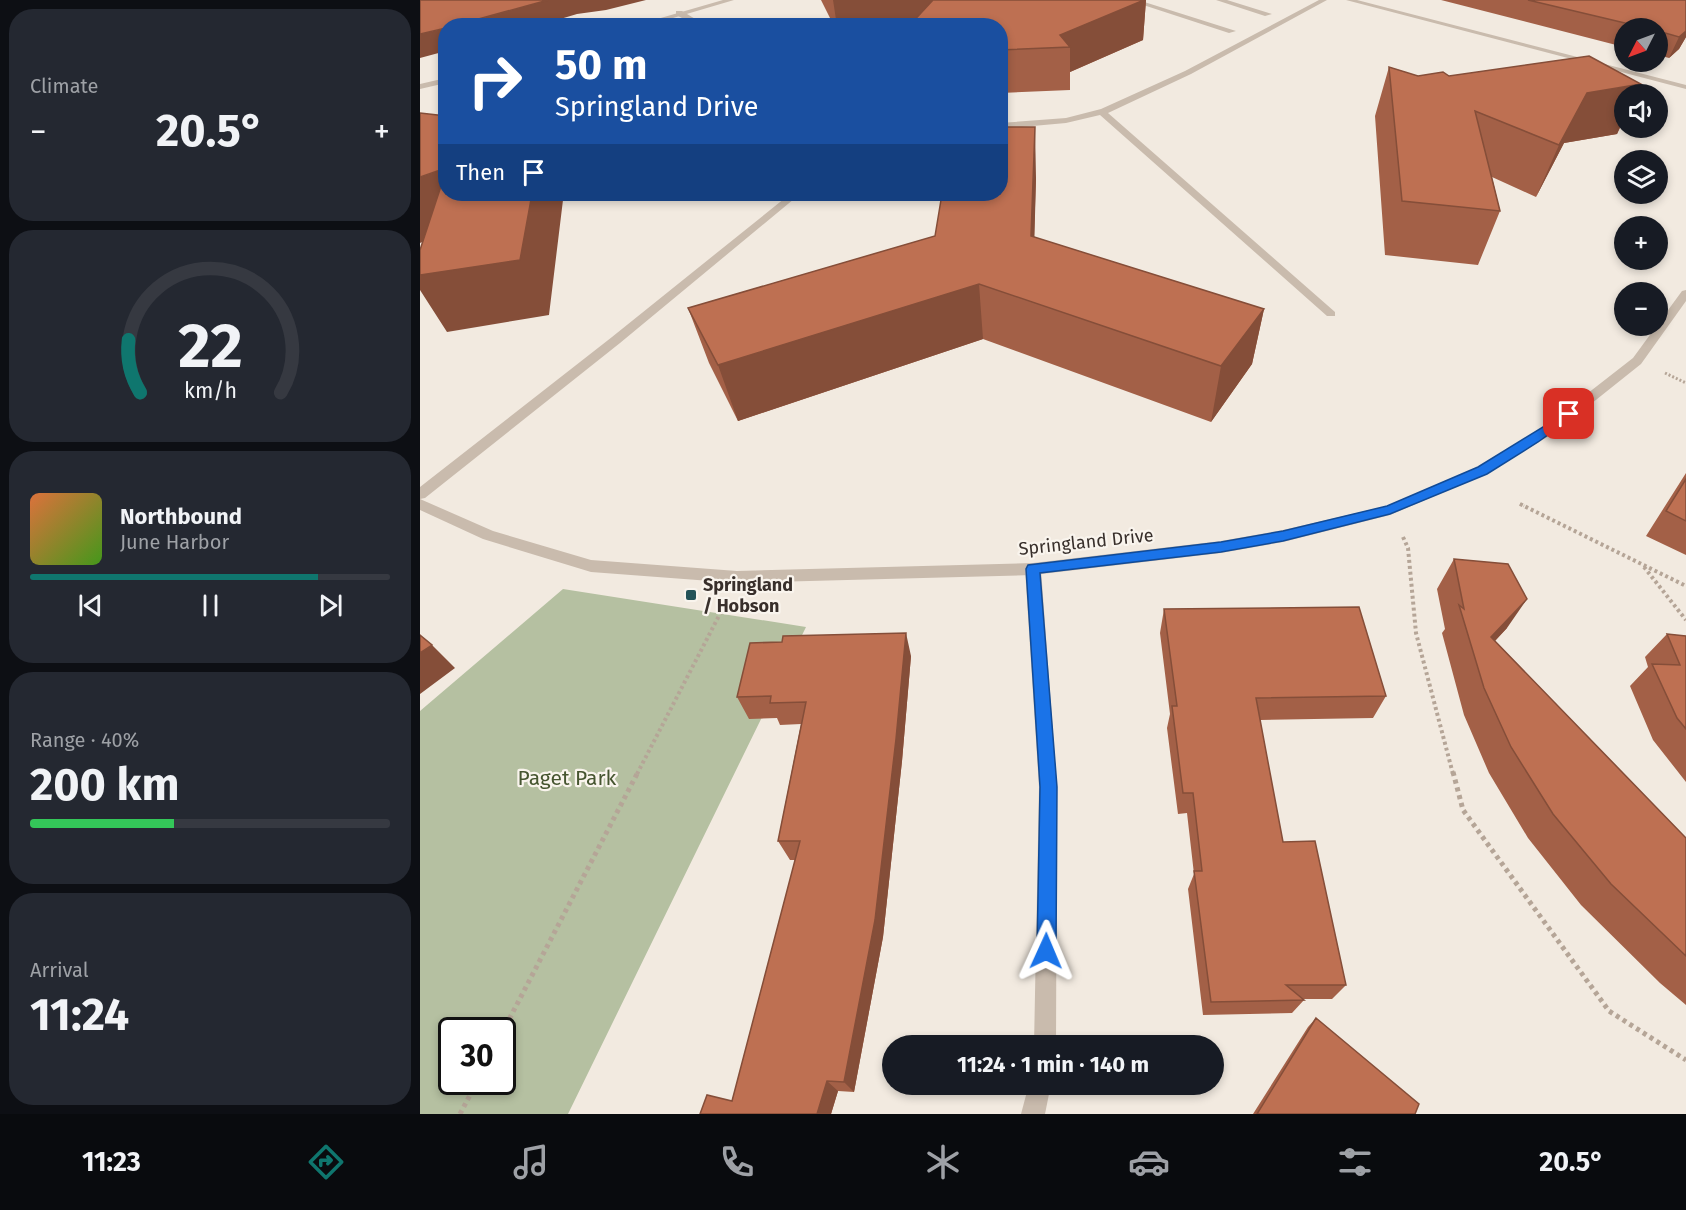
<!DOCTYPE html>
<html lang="en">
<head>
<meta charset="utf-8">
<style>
  :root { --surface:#171b24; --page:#242831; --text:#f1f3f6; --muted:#9ea1a6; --line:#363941; --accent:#0f766e }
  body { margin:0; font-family:"Fira Sans",sans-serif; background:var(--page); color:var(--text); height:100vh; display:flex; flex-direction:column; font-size:22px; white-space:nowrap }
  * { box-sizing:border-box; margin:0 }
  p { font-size:20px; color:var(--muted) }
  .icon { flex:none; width:33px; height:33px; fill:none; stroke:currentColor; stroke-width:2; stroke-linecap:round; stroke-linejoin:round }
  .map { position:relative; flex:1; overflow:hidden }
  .drawer { display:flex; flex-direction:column; gap:9px; padding:9px; background:#0d0f14; width:420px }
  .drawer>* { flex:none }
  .hud { position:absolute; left:18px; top:18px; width:570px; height:183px; border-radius:24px; box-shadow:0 3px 9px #0003; background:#1a4fa0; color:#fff; overflow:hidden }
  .needle { width:39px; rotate:228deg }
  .controls { position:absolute; left:1194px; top:18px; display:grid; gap:12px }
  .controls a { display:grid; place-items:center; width:54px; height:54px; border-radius:50%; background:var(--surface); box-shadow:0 3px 9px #0003; font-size:30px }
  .speed { position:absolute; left:18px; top:1017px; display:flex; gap:12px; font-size:30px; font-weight:700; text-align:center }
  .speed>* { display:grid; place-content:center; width:78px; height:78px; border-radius:50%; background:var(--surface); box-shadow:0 3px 9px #0003; line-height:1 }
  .speed .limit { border:3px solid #111; border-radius:9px; background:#fff; color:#111 }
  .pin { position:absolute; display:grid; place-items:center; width:51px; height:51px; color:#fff; margin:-26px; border-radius:12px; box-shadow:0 3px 9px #0006 }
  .me { position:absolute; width:66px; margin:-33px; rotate:1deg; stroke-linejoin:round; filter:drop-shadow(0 0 4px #0008) }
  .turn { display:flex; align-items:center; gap:21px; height:126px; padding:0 18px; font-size:27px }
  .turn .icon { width:78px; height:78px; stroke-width:2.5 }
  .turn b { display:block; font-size:42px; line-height:51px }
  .then { display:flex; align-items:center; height:57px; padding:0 18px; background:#0003; gap:12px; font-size:22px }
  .big { font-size:45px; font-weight:700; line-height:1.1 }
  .drawer .tile { flex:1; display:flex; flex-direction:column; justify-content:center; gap:9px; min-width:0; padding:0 21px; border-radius:24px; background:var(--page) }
  .drawer .dial { align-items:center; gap:0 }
  .dial svg { height:156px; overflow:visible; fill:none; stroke:var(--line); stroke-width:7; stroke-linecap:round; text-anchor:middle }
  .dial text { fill:var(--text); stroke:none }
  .song { display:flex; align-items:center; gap:18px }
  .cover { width:72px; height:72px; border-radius:9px; background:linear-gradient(135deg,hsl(20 70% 55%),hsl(100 70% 35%)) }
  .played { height:6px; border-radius:3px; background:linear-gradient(90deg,var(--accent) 80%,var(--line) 80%) }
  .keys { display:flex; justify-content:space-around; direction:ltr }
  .heat { display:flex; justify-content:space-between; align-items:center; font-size:33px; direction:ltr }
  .charge { height:9px; border-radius:4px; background:linear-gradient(90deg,#34c759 40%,var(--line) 0) }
  .trip { position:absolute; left:462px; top:1035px; width:342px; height:60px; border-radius:30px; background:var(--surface); box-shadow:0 3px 9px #0003; font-weight:700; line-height:60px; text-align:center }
  .tab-bar { display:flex; height:96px; justify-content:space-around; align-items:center; background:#090b0e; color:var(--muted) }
  .tab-bar .icon { width:42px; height:42px }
  .tab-bar .selected { color:var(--accent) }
  .tab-bar b { font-size:27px; color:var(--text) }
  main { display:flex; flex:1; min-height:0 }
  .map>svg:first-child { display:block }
  .green { fill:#b5c0a1; fill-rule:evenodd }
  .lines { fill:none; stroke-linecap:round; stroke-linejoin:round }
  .path-far2 { stroke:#b5a597; stroke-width:3; stroke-dasharray:2 2; stroke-linecap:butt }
  .path-far1 { stroke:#b5a597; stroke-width:4; stroke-dasharray:3 3; stroke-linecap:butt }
  .path { stroke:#b5a597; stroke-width:5; stroke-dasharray:4 4; stroke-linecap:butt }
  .service { fill:#c9bbad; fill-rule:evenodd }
  .minor { fill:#c9bbad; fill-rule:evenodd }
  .tertiary { fill:#c9bbad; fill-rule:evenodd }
  .wall { fill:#a36047 }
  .shaded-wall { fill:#854e39 }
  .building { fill:#be7052; stroke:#854e39; stroke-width:1.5 }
  .route { fill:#1a73e8; stroke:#114b97; stroke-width:1.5 }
  .poi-dot { fill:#235257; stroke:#f9f4ed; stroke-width:2 }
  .labels { text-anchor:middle; stroke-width:4.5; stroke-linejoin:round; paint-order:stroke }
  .street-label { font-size:18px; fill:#382f2b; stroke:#f9f4ed }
  .poi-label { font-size:18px; font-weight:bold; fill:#382f2b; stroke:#f9f4ed; text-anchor:start }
  .near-park-label { font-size:21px; fill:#465530; stroke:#f9f4ed }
</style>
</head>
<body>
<main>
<section class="drawer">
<div class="tile"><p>Climate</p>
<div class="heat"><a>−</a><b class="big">20.5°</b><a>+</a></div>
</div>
<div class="tile dial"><svg viewBox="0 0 100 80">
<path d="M14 69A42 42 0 1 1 86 69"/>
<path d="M14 69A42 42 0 0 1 8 42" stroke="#0f766e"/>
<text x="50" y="56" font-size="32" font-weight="700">22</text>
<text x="50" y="72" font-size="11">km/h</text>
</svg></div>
<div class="tile">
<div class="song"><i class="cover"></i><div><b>Northbound</b><p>June Harbor</p></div></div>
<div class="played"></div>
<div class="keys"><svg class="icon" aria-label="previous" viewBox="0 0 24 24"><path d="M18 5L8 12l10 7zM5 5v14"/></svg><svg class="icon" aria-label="pause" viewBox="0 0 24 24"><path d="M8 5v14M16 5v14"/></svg><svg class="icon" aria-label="next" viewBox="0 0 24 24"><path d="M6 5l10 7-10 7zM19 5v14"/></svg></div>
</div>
<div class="tile"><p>Range · 40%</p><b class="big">200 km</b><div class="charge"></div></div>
<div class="tile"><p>Arrival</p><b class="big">11:24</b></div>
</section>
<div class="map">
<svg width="1266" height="1114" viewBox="0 0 1266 1114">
  <rect width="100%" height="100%" fill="#f2eae0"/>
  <!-- green -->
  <path class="green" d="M 143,589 L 386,627 L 148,1114 L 0,1114 L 0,711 ZM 32,1030 L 82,1030 L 82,1082 L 32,1082 Z"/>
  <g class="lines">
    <!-- path-far2 -->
    <path class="path-far2" d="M 1245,373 L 1266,383
      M 1100,504 L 1104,506"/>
    <!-- path-far1 -->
    <path class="path-far1" d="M 1100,504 L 1266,586
      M 983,537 L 988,548 L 996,633 L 1033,774
      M 1224,567 L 1266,620
      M 217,774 L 303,608"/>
    <!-- path -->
    <path class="path" d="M 1033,772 L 1043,810 L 1189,1011 L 1266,1060
      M 82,1033 L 218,772
      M 40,1114 L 57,1082"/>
    <!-- service -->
    <path class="service" d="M 708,0 L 718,0 L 816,31 L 809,33 Z
      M 796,0 L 807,0 L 852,14 L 845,16 Z
      M 899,0 L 907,0 L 771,74 L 688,113 L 915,312 L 915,316 L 907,316 L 680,115 L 646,123 L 580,129 L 580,123 L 646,118 L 681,109 L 765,71 Z
      M 256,11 L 262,11 L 287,26 L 278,26 L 256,15 Z
      M 370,194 L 380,194 L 200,343 L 5,498 L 0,499 L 0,487 L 192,337 Z"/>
    <!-- minor -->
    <path class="minor" d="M 303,0 L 314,0 L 226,26 L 213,26 Z
      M 926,0 L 937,0 L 1266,85 L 1266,89 Z
      M 26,78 L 26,83 L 0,89 L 0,84 Z
      M 613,563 L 618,565 L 621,569 L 637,787 L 636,1046 L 614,1046 L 619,787 L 605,569 L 608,565 Z
      M 609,1084 L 631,1084 L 625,1114 L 601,1114 Z"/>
    <!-- tertiary -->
    <path class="tertiary" d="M 1266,290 L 1266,301 L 1221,364 L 1137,431 L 1068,473 L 970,515 L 863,542 L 801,553 L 613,575 L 317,583 L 171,572 L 63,539 L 0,510 L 0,499 L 73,531 L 171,560 L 317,571 L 613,563 L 801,541 L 863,530 L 967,506 L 1058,467 L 1127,425 L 1213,358 L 1262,291 Z"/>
  </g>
  <!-- wall -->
  <path class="wall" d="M 401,0 L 726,0 L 723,40 L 650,72 L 650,90 L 580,93 L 580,26 L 414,26 Z
    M 1021,0 L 1266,0 L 1266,37 L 1259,49 L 1249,58 L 1238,55 L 1238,28 L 1204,28 L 1204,47 Z
    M 969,67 L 998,76 L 1216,94 L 1197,134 L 1144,143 L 1116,197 L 1072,177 L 1080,211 L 1058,265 L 965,255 L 955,116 Z
    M 616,178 L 614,237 L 844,309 L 832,364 L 791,422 L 563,339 L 318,421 L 289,363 L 268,308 L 515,236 Z
    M 1266,473 L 1266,555 L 1226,536 Z
    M 1034,559 L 1087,628 L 1075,641 L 1266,838 L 1266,1005 L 1240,983 L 1161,905 L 1108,838 L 1069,773 L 1044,715 L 1022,633 L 1025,629 L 1017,589 Z
    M 744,609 L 966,696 L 953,718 L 840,720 L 863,842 L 926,985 L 912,999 L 883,999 L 884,1000 L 872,1013 L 783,1015 L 768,889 L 774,874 L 767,813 L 758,814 L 747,728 L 750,714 L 740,633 Z
    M 1247,634 L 1266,636 L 1266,782 L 1233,740 L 1210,686 L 1228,667 L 1225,657 Z
    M 491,656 L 482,761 L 463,937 L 434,1092 L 418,1091 L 411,1114 L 280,1114 L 312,1101 L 375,860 L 370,860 L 358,841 L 381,724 L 360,725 L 357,718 L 329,719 L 317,697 Z
    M 896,1018 L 995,1114 L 833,1114 L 888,1027 Z"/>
  <!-- shaded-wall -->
  <path class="shaded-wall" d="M 128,0 L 226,0 L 186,10 L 157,14 L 117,26 L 33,26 Z
    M 413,0 L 530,0 L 509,26 L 417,26 Z
    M 724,0 L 726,0 L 723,40 L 650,72 L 650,47 L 640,35 Z
    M 26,28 L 26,51 L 0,58 L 0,34 Z
    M 1266,31 L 1266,37 L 1259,49 L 1249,58 L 1259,37 Z
    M 1221,84 L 1216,94 L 1204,94 L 1204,118 L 1197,134 L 1144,143 L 1116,197 L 1139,145 L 1167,93 Z
    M 615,127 L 616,178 L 613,291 L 611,236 Z
    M 26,168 L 26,194 L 55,220 L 0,243 L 0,177 Z
    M 112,194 L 159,194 L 143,200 L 129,315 L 27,332 L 0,290 L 0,275 Z
    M 559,284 L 563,339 L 318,421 L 298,365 Z
    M 844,309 L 832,364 L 791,422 L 801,366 Z
    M 1107,599 L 1087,628 L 1056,661 L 1071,637 Z
    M 486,633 L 491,656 L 482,761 L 463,937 L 434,1092 L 424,1082 Z
    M 12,645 L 35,668 L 0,694 L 0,653 Z
    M 407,1081 L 418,1091 L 411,1114 L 397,1114 Z"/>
  <!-- building -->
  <path class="building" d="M 0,0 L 128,0 L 33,26 L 26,26 L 26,28 L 0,34 Z
    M 513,0 L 724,0 L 640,35 L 650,47 L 580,50 L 580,26 L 489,26 Z
    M 1108,0 L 1266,0 L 1266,31 L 1259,37 L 1238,31 L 1238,28 L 1226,28 Z
    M 1169,56 L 1221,84 L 1167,93 L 1139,145 L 1055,111 L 1080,211 L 982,201 L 969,67 L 998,76 L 1023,72 L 1029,76 Z
    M 0,113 L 26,116 L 26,168 L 0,177 Z
    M 580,127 L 615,127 L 611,236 L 844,309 L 801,366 L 559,284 L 298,365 L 268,308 L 515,236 L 522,194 L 580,194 Z
    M 26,171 L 26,194 L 112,194 L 100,260 L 0,275 L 0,250 Z
    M 1266,479 L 1266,521 L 1246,511 Z
    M 1034,559 L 1088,564 L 1107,599 L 1071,637 L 1266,838 L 1266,956 L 1191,884 L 1133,814 L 1091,747 L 1064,688 L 1039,605 L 1044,609 Z
    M 939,607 L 966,696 L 836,698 L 863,842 L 895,841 L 926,985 L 866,985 L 884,1000 L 791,1002 L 774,871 L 782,871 L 773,793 L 763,793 L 752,706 L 757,706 L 744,609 Z
    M 486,633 L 476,739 L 455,920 L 424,1082 L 407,1081 L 397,1114 L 280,1114 L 287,1095 L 312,1101 L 380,841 L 358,841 L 386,702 L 350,703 L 351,696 L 317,697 L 330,643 L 362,642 L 363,636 Z
    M 1247,634 L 1266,636 L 1266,729 L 1257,718 L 1232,664 L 1260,665 Z
    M 0,635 L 12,645 L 0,653 Z
    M 896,1018 L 999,1104 L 995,1114 L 837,1114 Z"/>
  <!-- route -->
  <path class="route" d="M 1149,411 L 1153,412 L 1153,417 L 1118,442 L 1067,474 L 970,514 L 863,541 L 801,552 L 620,573 L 637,787 L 636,951 L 633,958 L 626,961 L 620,958 L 617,951 L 620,787 L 606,569 L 608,565 L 801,542 L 863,531 L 967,506 L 1058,467 Z"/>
  <!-- markers -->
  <rect class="poi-dot" x="265" y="589" width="12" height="12" rx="3"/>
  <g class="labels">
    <!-- street labels -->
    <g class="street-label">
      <text transform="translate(666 542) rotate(-6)" y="6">Springland Drive</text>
    </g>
    <!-- poi labels -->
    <g class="poi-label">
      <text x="283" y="591">Springland<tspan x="283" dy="21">/ Hobson</tspan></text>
    </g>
    <!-- near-park labels -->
    <g class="near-park-label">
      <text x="147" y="785">Paget Park</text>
    </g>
  </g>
</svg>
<div class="controls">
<a><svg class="needle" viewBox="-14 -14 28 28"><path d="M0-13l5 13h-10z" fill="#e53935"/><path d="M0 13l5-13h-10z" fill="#9ea1a6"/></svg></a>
<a><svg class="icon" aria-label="sound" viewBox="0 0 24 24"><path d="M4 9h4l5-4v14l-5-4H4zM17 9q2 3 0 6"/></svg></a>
<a><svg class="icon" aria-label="layers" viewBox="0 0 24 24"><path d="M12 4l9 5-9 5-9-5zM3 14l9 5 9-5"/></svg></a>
<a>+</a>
<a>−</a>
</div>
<div class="speed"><div class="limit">30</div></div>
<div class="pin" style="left:1149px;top:414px;background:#d93025"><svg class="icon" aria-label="arrive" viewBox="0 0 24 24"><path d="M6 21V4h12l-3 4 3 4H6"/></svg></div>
<svg class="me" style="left:626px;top:951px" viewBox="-20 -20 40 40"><path d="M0-17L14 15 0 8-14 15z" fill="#1a73e8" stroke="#fff" stroke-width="4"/></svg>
<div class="trip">11:24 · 1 min · 140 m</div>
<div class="hud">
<div class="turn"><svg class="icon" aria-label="right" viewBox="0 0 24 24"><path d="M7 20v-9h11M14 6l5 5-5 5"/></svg><div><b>50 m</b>Springland Drive</div></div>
<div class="then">Then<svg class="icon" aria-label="arrive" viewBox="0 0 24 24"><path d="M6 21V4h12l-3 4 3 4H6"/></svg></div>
</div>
</div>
</main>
<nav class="tab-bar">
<b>11:23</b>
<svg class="icon selected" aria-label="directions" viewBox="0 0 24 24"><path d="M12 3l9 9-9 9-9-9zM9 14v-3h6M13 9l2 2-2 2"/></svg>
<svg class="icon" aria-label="music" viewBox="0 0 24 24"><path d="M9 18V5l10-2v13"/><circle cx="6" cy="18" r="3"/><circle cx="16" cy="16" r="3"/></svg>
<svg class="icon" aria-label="phone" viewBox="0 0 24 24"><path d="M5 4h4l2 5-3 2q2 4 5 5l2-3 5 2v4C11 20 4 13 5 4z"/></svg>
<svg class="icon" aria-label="climate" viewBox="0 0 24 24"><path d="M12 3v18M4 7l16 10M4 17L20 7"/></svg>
<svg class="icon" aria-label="car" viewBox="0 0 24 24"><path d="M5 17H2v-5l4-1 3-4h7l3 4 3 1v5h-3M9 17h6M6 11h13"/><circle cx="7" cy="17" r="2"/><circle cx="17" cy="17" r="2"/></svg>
<svg class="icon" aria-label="filters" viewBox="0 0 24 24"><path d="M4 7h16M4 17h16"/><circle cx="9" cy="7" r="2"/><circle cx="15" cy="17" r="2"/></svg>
<b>20.5°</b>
</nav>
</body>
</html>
